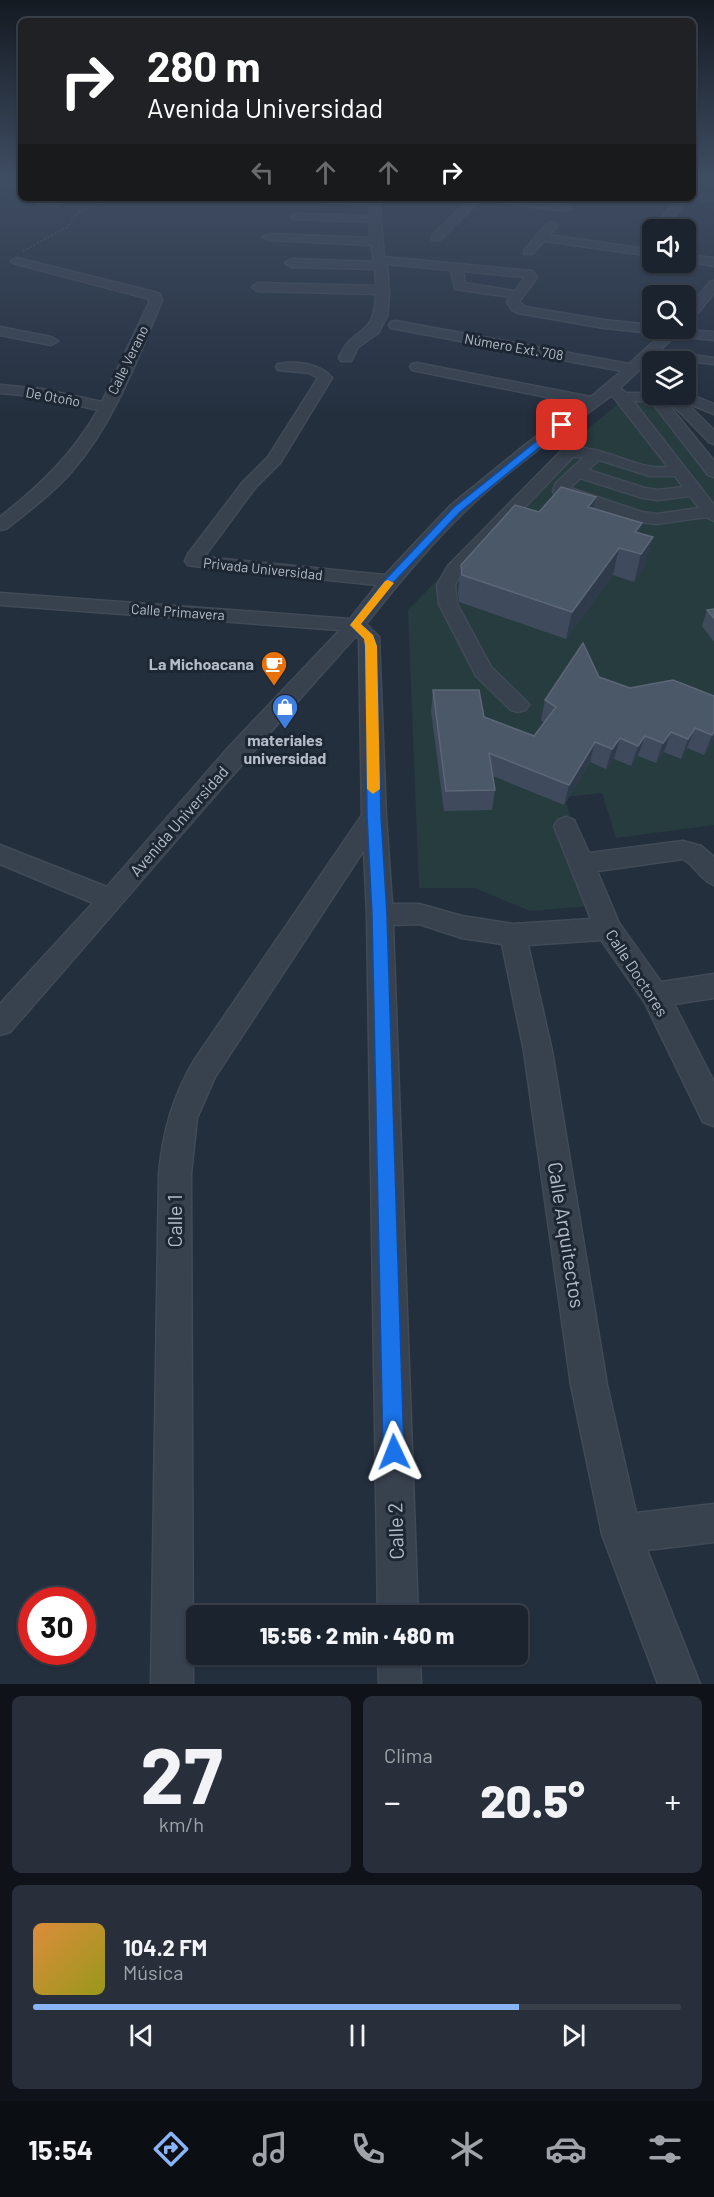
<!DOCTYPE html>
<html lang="es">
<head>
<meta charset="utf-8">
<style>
  :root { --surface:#1b232e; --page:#282f3a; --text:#f1f3f6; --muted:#a0a4aa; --line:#39404a; --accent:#8ab4f8 }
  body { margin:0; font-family:Barlow,sans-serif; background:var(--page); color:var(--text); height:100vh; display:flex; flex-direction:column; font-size:22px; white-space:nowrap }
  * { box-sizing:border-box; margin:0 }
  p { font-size:20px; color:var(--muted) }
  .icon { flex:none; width:33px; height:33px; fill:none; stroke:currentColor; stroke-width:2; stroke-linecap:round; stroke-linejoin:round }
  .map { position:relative; height:1684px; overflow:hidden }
  .details { display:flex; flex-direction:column; gap:12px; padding:12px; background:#0f1319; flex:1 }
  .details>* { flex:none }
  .top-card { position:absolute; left:18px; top:18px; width:678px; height:183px; border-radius:9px; box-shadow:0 2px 4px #0004,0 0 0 2px var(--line); background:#202124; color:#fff; overflow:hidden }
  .fabs { position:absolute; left:642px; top:219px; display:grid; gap:12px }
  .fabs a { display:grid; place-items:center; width:54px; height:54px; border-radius:9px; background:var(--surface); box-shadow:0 2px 4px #0004,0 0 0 2px var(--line); font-size:30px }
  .speed { position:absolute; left:18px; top:1587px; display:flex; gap:12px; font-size:30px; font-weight:700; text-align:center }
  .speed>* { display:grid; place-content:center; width:78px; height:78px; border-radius:50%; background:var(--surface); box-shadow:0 2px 4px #0004,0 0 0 2px var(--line); line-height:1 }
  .speed .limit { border:9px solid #d22; background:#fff; color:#111 }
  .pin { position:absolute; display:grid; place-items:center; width:51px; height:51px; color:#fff; margin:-26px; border-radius:12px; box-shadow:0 3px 9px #0006 }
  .me { position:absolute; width:66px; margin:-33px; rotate:358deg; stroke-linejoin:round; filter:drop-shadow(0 0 4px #0008) }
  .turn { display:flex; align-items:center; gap:21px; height:126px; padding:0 30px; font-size:27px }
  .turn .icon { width:78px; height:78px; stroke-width:2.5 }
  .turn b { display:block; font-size:42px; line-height:51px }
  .lanes { display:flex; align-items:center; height:57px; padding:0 30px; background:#0003; justify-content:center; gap:30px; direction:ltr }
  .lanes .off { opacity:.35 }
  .big { font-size:45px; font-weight:800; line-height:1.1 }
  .details .card { flex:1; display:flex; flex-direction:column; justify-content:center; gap:9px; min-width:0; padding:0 21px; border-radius:9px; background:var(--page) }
  .details .dial { align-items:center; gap:0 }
  .dial b { font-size:78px; line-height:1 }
  .song { display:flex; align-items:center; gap:18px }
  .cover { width:72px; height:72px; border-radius:9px; background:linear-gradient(135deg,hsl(30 70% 55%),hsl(60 70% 35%)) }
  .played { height:6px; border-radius:3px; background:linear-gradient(90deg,var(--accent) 75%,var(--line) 75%) }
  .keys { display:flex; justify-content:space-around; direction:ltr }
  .heat { display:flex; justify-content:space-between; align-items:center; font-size:33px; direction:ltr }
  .details .tiles { flex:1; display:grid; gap:12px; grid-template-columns:1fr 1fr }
  .card:last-child { grid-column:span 2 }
  .trip { position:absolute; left:186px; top:1605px; width:342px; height:60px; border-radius:9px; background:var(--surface); box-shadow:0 2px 4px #0004,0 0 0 2px var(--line); font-weight:800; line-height:60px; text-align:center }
  .tab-bar { display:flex; height:96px; justify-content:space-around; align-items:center; background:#0b0e12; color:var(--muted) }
  .tab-bar .icon { width:42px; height:42px }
  .tab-bar .active { color:var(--accent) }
  .tab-bar b { font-size:27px; color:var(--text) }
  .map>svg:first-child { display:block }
  .green { fill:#263c3f }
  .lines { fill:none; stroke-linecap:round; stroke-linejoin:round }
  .minor-casing { stroke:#414a57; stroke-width:3 }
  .path { stroke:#3f5557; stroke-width:1.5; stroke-dasharray:2 2; stroke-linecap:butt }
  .minor { fill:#38414e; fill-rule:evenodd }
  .wall { fill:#3f4b5c }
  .shaded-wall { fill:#2f3b4b }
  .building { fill:#4b5868; stroke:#5c6777; stroke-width:1.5 }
  .route { fill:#1a73e8; stroke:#114b97; stroke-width:1.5 }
  .slow { fill:#f59e0b }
  .labels { text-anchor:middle; stroke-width:6; stroke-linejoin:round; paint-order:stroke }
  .far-street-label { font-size:14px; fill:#b4bcc9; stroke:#1d2633 }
  .poi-label { font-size:16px; font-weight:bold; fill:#b4bcc9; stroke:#1d2633; text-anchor:end }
  .street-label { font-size:16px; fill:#b4bcc9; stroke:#1d2633 }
  .near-street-label { font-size:20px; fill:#b4bcc9; stroke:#1d2633 }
</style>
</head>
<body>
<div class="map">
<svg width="714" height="1684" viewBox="0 0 714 1684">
  <rect width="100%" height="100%" fill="#242f3e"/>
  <!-- green -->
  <path class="green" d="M 625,398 L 660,404 L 714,462 L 714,825 L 616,838 L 602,793 L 564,797 L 602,905 L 530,911 L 475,888 L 419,888 L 408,610 L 566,447 Z"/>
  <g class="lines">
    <!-- minor casing -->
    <g class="minor-casing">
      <path id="minor" d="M 693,194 L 714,195 L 714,201 L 689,198 L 663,230 L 652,230 L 652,231 L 651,230 L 653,228 L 678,198 L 693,198 Z
        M 41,198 L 69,198 L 56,206 L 38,204 L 37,202 Z
        M 318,198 L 379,198 L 384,257 L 532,271 L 537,277 L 519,302 L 525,307 L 604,320 L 652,325 L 652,328 L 714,332 L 714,340 L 675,336 L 660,350 L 714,358 L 714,364 L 653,357 L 620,388 L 626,393 L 647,393 L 664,399 L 714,461 L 714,477 L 708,475 L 654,405 L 645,401 L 633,401 L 714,505 L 714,521 L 706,517 L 657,524 L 640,522 L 555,495 L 553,491 L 556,483 L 584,457 L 573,457 L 462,572 L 455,585 L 457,604 L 491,667 L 525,700 L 529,705 L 525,710 L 518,712 L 511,710 L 476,676 L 439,604 L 437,585 L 448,566 L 562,450 C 601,440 631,471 668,467 L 612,395 C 561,433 507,470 462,514 C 427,548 396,586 366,624 L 379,637 L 386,816 L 392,904 L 419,904 L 462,916 L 513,924 L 591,919 L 554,826 L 558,820 L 566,817 L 574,820 L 589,853 L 683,841 L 701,846 L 714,857 L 714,885 C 700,880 696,866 683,859 L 597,871 L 619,923 L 661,982 L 714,974 L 714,998 L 674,1004 L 714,1082 L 714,1126 L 703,1122 L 645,1003 L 601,940 L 528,945 L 552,1051 L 607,1385 L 636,1513 L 714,1504 L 714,1542 L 647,1550 L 700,1684 L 658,1684 L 602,1534 L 571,1385 L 524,1051 L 502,944 L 462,938 L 419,924 L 393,925 L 418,1616 L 378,1616 L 367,915 L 364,850 L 215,1077 L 197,1118 L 191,1174 L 193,1684 L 151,1684 L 159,1174 C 163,1131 173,1096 195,1059 L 362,815 L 359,639 L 356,636 C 238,766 126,900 10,1032 L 0,1035 L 0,1004 L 93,903 L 0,864 L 0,845 L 107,887 L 228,748 L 340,630 L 0,605 L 0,593 L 350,619 L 377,585 L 194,566 L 188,565 L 185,561 L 188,554 L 243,482 L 268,457 L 318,378 L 309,373 L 278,370 L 276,367 L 278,364 C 295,360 321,364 332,378 L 280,463 L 255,488 L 204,557 L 385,575 L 450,506 L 525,445 L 581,404 L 417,371 L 412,370 L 410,367 L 412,364 L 417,363 L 591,397 L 622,371 L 396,329 L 391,328 L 389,325 L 391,322 L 396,321 L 629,364 L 662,334 L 604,328 L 518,313 L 512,310 L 507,302 L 510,297 L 455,289 L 451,270 L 387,264 L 389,295 L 387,316 L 378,333 L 358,347 L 351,361 L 341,361 L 339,358 C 353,324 375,340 376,294 L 258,291 L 252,287 L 258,283 L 376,286 L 375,269 L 291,267 L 285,263 L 291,259 L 374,262 L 371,245 L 269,240 L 263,237 L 269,234 L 370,238 L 370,222 L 292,219 L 291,217 L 296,214 L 370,216 L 369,205 L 322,202 ZM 463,271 L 524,277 L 525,277 L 515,291 L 465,283 ZM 599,460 L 650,476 L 675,476 L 683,487 L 658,490 L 645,488 L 588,470 ZM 580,478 L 643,498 L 658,500 L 690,496 L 699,508 L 657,514 L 642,512 L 570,488 Z
        M 471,198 L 482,198 L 440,240 L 432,240 L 432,236 Z
        M 488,198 L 516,198 L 566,205 L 571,208 L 566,211 L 493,201 Z
        M 552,222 L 557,225 L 549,235 L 652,250 L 652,256 L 544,241 L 532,254 L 524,254 L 524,250 L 548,223 Z
        M 686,255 L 714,258 L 714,266 L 686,261 Z
        M 17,258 L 154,292 L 160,294 L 162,301 C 137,359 114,423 72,471 C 53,493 29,511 6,529 L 0,530 L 0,517 C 40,486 73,454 98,410 L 42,397 L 0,393 L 0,385 L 42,389 L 102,402 L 150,301 L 146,298 L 13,263 L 11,261 Z
        M 714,281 L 714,293 L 691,321 L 686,322 L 686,311 L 710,282 Z
        M 0,327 L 51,337 L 58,341 L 51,345 L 0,335 Z
        M 686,393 L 714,404 L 714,414 L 685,402 L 714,430 L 714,444 L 709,442 L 664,396 Z
        M 378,1654 L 420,1654 L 421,1684 L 379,1684 Z"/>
    </g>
    <!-- path -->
    <path class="path" d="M 23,251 L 67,227 L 78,213 L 107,198"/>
    <!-- minor -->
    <use href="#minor" class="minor"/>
  </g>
  <!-- wall -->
  <path class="wall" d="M 594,508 L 642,523 L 639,533 L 646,564 L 634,582 L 613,575 L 566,639 L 459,602 L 458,592 L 461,565 L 539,512 Z
    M 714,609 L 714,642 L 702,626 L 707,610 Z
    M 599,677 L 630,688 L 673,680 L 714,739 L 704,755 L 687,748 L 681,759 L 664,752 L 656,763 L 638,756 L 631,766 L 614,759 L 606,769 L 590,762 L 564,805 L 493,776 L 495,790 L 492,810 L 444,811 L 431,711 L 433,690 L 484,717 L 534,736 L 544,723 L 541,720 L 545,700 Z"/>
  <!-- shaded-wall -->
  <path class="shaded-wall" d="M 596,497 L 590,524 L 588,507 Z
    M 642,523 L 635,550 L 635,532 Z
    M 653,537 L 646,564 L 634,582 L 641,554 Z
    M 619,548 L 613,575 L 566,639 L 572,612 Z
    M 695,728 L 687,748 L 681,759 L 688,739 Z
    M 714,731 L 714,739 L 704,755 L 712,735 Z
    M 671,732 L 664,752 L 656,763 L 663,743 Z
    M 645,736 L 638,756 L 631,766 L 638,746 Z
    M 620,738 L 614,759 L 606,769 L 612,749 Z
    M 595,742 L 590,762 L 564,805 L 569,785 Z"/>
  <!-- building -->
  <path class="building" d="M 561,487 L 596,497 L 588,507 L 642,523 L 635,532 L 653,537 L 641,554 L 619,548 L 572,612 L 462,575 L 461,565 L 515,505 L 539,512 Z
    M 714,609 L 714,618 L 707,610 Z
    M 583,643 L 599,677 L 630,688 L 673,680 L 714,696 L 714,731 L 712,735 L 695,728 L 688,739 L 671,732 L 663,743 L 645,736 L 638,746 L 620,738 L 612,749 L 595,742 L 569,785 L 489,753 L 495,790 L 446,791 L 433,690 L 479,690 L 484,717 L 534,736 L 556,707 L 545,700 Z"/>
  <!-- sky -->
  <linearGradient id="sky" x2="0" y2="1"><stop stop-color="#141a22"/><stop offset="0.43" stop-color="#3f4d63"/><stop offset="1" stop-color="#3f4d63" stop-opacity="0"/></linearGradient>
  <rect width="714" height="416" fill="url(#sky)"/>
  <!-- route -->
  <path class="route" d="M 559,423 L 567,425 L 460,512 L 393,583 L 361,624 L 373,635 L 377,646 L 381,816 L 387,915 L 404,1452 L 401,1459 L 394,1463 L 386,1459 L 383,1452 L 372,915 L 367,816 L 365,646 L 364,639 L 350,625 L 386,579 L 453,508 Z"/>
  <!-- slow -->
  <path class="slow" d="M 388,580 L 394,583 L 361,624 L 373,635 L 377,646 L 380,789 L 373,794 L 367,789 L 365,646 L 364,639 L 350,625 L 385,581 Z"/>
  <!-- icons -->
  <defs>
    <g id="cafe-pin" transform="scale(1.35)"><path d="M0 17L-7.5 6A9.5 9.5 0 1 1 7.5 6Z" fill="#e8710a" stroke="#1d2633"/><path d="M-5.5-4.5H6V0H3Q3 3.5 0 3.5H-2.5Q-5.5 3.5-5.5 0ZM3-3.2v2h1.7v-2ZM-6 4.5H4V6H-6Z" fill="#fff"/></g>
    <g id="shop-pin" transform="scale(1.35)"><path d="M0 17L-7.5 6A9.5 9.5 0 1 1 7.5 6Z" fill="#3f7fe0" stroke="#1d2633"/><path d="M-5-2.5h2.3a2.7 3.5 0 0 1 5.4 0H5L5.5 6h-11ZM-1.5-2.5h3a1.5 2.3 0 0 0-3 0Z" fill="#fff"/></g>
  </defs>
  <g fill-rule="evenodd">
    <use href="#cafe-pin" x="274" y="664"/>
    <use href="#shop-pin" x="285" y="707"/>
  </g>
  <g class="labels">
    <!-- far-street labels -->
    <g class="far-street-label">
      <text transform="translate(514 347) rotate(10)" y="5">Número Ext. 708</text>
      <text transform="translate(128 360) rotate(-64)" y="5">Calle Verano</text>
      <text transform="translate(53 397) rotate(10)" y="5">De Otoño</text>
      <text transform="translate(263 569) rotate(6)" y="5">Privada Universidad</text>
      <text transform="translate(178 612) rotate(4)" y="5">Calle Primavera</text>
    </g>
    <!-- poi labels -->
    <g class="poi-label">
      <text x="254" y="670">La Michoacana</text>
      <text x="285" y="746" text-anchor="middle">materiales<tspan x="285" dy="18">universidad</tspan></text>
    </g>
    <!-- street labels -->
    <g class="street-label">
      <text transform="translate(179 821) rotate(-49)" y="6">Avenida Universidad</text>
      <text transform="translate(637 973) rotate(57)" y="6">Calle Doctores</text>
    </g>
    <!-- near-street labels -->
    <g class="near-street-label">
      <text transform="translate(175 1221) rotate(-90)" y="7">Calle 1</text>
      <text transform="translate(566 1235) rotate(81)" y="7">Calle Arquitectos</text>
      <text transform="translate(396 1531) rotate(-92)" y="7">Calle 2</text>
    </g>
  </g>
</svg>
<div class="fabs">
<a><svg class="icon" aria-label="sound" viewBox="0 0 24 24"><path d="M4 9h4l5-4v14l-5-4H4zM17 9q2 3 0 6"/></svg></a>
<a><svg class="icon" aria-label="search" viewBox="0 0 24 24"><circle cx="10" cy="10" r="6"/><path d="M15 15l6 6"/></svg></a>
<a><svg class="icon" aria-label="layers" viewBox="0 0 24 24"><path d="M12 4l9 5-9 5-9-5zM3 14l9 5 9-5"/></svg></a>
</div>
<div class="speed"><div class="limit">30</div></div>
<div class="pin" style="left:562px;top:425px;background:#d93025"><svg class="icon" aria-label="arrive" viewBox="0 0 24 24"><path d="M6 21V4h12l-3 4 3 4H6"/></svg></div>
<svg class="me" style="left:394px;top:1452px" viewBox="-20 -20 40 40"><path d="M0-17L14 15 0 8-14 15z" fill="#1a73e8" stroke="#fff" stroke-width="4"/></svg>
<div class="trip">15:56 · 2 min · 480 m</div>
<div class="top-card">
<div class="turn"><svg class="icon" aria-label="right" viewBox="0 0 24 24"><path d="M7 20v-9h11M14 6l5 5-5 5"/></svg><div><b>280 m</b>Avenida Universidad</div></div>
<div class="lanes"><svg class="icon off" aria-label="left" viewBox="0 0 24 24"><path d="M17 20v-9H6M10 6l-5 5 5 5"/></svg><svg class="icon off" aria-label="ahead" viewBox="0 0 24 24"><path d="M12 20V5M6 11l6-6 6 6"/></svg><svg class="icon off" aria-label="ahead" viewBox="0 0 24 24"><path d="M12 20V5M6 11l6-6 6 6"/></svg><svg class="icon" aria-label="right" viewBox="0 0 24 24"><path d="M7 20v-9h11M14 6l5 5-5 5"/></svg></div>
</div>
</div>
<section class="details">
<div class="tiles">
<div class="card dial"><b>27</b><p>km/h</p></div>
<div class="card"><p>Clima</p>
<div class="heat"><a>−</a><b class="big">20.5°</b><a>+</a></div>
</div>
<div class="card">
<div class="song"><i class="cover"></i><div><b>104.2 FM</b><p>Música</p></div></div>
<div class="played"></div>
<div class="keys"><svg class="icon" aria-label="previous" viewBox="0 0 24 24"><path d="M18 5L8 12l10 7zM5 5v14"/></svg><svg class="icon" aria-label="pause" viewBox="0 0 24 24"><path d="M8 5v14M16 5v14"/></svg><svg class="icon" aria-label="next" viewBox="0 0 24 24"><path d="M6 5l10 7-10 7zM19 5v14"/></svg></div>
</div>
</div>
</section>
<nav class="tab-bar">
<b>15:54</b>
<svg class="icon active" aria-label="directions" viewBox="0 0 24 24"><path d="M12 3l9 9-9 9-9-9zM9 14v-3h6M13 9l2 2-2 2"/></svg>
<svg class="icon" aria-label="music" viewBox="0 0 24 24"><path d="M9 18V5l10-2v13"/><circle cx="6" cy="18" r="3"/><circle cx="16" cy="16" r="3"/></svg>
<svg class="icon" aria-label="phone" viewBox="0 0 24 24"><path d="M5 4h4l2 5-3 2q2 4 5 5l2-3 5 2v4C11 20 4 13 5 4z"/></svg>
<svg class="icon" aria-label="climate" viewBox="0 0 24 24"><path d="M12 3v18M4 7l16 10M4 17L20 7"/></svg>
<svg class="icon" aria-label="car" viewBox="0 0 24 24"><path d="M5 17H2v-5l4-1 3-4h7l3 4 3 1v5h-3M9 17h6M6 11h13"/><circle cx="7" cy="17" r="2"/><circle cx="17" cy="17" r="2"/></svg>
<svg class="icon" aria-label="filters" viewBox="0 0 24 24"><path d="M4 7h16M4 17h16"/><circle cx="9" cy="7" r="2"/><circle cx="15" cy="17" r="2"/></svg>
</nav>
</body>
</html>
